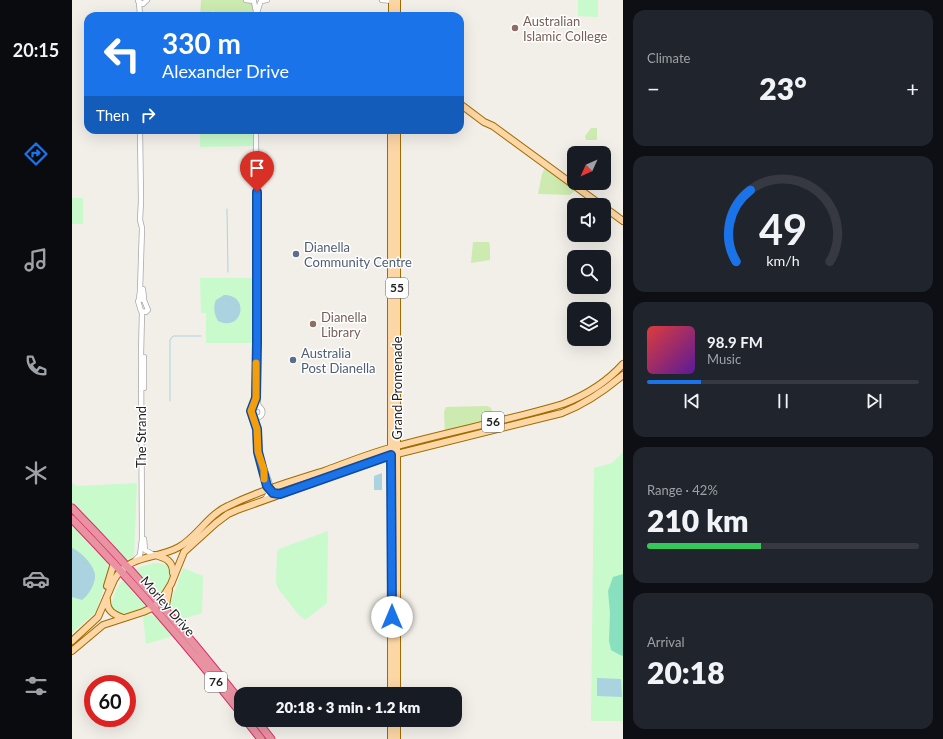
<!DOCTYPE html>
<html lang="en">
<head>
<meta charset="utf-8">
<style>
  :root { --surface:#171b24; --page:#20242c; --text:#f1f3f6; --muted:#9ea1a6; --line:#363941; --accent:#1a73e8 }
  body { margin:0; font-family:Lato,sans-serif; background:var(--page); color:var(--text); height:100vh; display:flex; flex-direction:column; font-size:15px; white-space:nowrap }
  * { box-sizing:border-box; margin:0 }
  p { font-size:13px; color:var(--muted) }
  .icon { flex:none; width:22px; height:22px; fill:none; stroke:currentColor; stroke-width:2; stroke-linecap:round; stroke-linejoin:round }
  .map { position:relative; flex:1; overflow:hidden }
  .drawer { display:flex; flex-direction:column; gap:10px; padding:10px; background:#0d0f14; width:320px }
  .drawer>* { flex:none }
  .guide { position:absolute; left:12px; top:12px; width:380px; height:122px; border-radius:12px; box-shadow:0 4px 16px #0002; background:#1a73e8; color:#fff; overflow:hidden }
  .needle { width:26px; rotate:225deg }
  .fabs { position:absolute; left:495px; top:146px; display:grid; gap:8px }
  .fabs a { display:grid; place-items:center; width:44px; height:44px; border-radius:8px; background:var(--surface); box-shadow:0 4px 16px #0002; font-size:20px }
  .speed { position:absolute; left:12px; top:675px; display:flex; gap:8px; font-size:20px; font-weight:700; text-align:center }
  .speed>* { display:grid; place-content:center; width:52px; height:52px; border-radius:50%; background:var(--surface); box-shadow:0 4px 16px #0002; line-height:1 }
  .speed .limit { border:6px solid #d22; background:#fff; color:#111 }
  .pin { position:absolute; display:grid; place-items:center; width:34px; height:34px; color:#fff; margin:-41px -17px; border-radius:50% 50% 50% 0; rotate:-45deg; box-shadow:0 0 4px #0007 }
  .pin .icon { rotate:45deg }
  .me { position:absolute; width:44px; margin:-22px; rotate:0deg; stroke-linejoin:round; filter:drop-shadow(0 0 3px #0008) }
  .turn { display:flex; align-items:center; gap:14px; height:84px; padding:0 12px; font-size:18px }
  .turn .icon { width:52px; height:52px; stroke-width:2.5 }
  .turn b { display:block; font-size:28px; line-height:34px }
  .then { display:flex; align-items:center; height:38px; padding:0 12px; background:#0003; gap:8px; font-size:15px }
  .big { font-size:30px; font-weight:800; line-height:1.1 }
  .drawer .tile { flex:1; display:flex; flex-direction:column; justify-content:center; gap:6px; min-width:0; padding:0 14px; border-radius:12px; background:var(--page) }
  .drawer .dial { align-items:center; gap:0 }
  .dial svg { height:104px; overflow:visible; fill:none; stroke:var(--line); stroke-width:7; stroke-linecap:round; text-anchor:middle }
  .dial text { fill:var(--text); stroke:none }
  .song { display:flex; align-items:center; gap:12px }
  .cover { width:48px; height:48px; border-radius:6px; background:linear-gradient(135deg,hsl(0 70% 55%),hsl(270 70% 35%)) }
  .played { height:4px; border-radius:2px; background:linear-gradient(90deg,var(--accent) 20%,var(--line) 20%) }
  .keys { display:flex; justify-content:space-around; direction:ltr }
  .heat { display:flex; justify-content:space-between; align-items:center; font-size:22px; direction:ltr }
  .charge { height:6px; border-radius:3px; background:linear-gradient(90deg,#34c759 42%,var(--line) 0) }
  .trip { position:absolute; left:162px; top:687px; width:228px; height:40px; border-radius:12px; background:var(--surface); box-shadow:0 4px 16px #0002; font-weight:800; line-height:40px; text-align:center }
  main { display:flex; flex:1; min-height:0 }
  .tabs { display:flex; flex-direction:column; width:72px; justify-content:space-around; align-items:center; background:#090b0e; color:var(--muted) }
  .tabs .icon { width:28px; height:28px }
  .tabs .active { color:var(--accent) }
  .tabs b { font-size:18px; color:var(--text) }
  .map>svg:first-child { display:block }
  .grass { fill:#cdebb0 }
  .park { fill:#c8facc }
  .pitch { fill:#88e0be }
  .water { fill:#aad3df }
  .lines { fill:none; stroke-linecap:round; stroke-linejoin:round }
  .stream { stroke:#aad3df; stroke-width:1 }
  .minor-casing { stroke:#a9a9a9; stroke-width:6 }
  .major-casing { stroke:#a06b00; stroke-width:8 }
  .highway-casing { stroke:#dc2a67; stroke-width:9 }
  .minor { stroke:#fff; stroke-width:4.5 }
  .major { stroke:#fcd6a4; stroke-width:6 }
  .highway { stroke:#e892a2; stroke-width:7 }
  .route-casing { stroke:#114b97; stroke-width:10 }
  .route { stroke:#1a73e8; stroke-width:7 }
  .slow { stroke:#f59e0b; stroke-width:7 }
  .education-dot { fill:#8d6e63; stroke:#fff; stroke-width:1.5 }
  .service-dot { fill:#5c6f8a; stroke:#fff; stroke-width:1.5 }
  .labels { text-anchor:middle; stroke-width:3; stroke-linejoin:round; paint-order:stroke }
  .shield { fill:#fff; stroke:#646464; stroke-width:1 }
  .shield-label { font-size:12px; font-weight:bold; fill:#222 }
  .education-label { font-size:13px; fill:#785e54; stroke:#fff; text-anchor:start }
  .service-label { font-size:13px; fill:#4e5e75; stroke:#fff; text-anchor:start }
  .street-label { font-size:13px; fill:#222; stroke:#fff }
</style>
</head>
<body>
<main>
<nav class="tabs">
<b>20:15</b>
<svg class="icon active" aria-label="directions" viewBox="0 0 24 24"><path d="M12 3l9 9-9 9-9-9zM9 14v-3h6M13 9l2 2-2 2"/></svg>
<svg class="icon" aria-label="music" viewBox="0 0 24 24"><path d="M9 18V5l10-2v13"/><circle cx="6" cy="18" r="3"/><circle cx="16" cy="16" r="3"/></svg>
<svg class="icon" aria-label="phone" viewBox="0 0 24 24"><path d="M5 4h4l2 5-3 2q2 4 5 5l2-3 5 2v4C11 20 4 13 5 4z"/></svg>
<svg class="icon" aria-label="climate" viewBox="0 0 24 24"><path d="M12 3v18M4 7l16 10M4 17L20 7"/></svg>
<svg class="icon" aria-label="car" viewBox="0 0 24 24"><path d="M5 17H2v-5l4-1 3-4h7l3 4 3 1v5h-3M9 17h6M6 11h13"/><circle cx="7" cy="17" r="2"/><circle cx="17" cy="17" r="2"/></svg>
<svg class="icon" aria-label="filters" viewBox="0 0 24 24"><path d="M4 7h16M4 17h16"/><circle cx="9" cy="7" r="2"/><circle cx="15" cy="17" r="2"/></svg>
</nav>
<div class="map">
<svg width="551" height="739" viewBox="0 0 551 739">
  <rect width="100%" height="100%" fill="#f2efe9"/>
  <!-- grass -->
  <path class="grass" d="M 129,0 L 182,0 L 182,6 L 185,4 L 185,16 L 146,16 L 141,11 L 139,13 L 142,16 L 128,16 Z
    M 519,128 L 525,128 L 525,140 L 514,140 L 513,136 Z
    M 474,165 L 504,190 L 498,195 L 466,194 L 470,174 Z
    M 401,242 L 417,242 L 418,247 L 418,260 L 399,263 Z
    M 415,406 L 419,408 L 424,422 L 373,434 L 372,412 L 374,407 Z"/>
  <!-- park -->
  <path class="park" d="M 506,0 L 526,0 L 526,17 L 506,16 Z
    M 128,130 L 184,130 L 184,146 L 128,147 Z
    M 0,198 L 11,198 L 11,224 L 0,224 Z
    M 128,278 L 185,278 L 185,343 L 134,343 L 134,313 L 129,313 Z
    M 551,452 L 551,721 L 519,721 L 522,468 L 540,463 Z
    M 0,483 L 5,486 L 65,483 L 62,557 L 53,560 L 0,505 Z
    M 0,525 L 32,557 L 38,569 L 24,612 L 0,633 Z
    M 256,531 L 255,603 L 233,620 L 226,614 L 207,590 L 204,583 L 205,552 L 207,549 Z
    M 83,563 C 109,562 95,585 86,598 L 62,570 L 71,566 Z
    M 111,568 L 131,576 L 130,613 L 114,618 L 114,627 L 112,629 L 97,611 L 97,607 Z
    M 51,579 L 75,607 L 53,614 L 46,615 L 39,607 L 39,605 L 44,590 Z
    M 78,615 L 85,617 L 101,636 L 74,644 L 71,616 Z"/>
  <!-- pitch -->
  <path class="pitch" d="M 551,574 L 551,656 L 548,655 L 539,650 L 537,641 L 538,613 L 536,591 L 541,577 Z"/>
  <!-- water -->
  <path class="water" d="M 152,295 C 179,295 170,333 146,321 C 142,314 141,307 144,300 Z
    M 310,473 L 310,490 L 302,490 L 302,476 Z
    M 0,548 C 9,552 21,564 23,574 C 24,583 17,595 10,600 L 0,597 Z
    M 525,678 L 549,679 L 550,697 L 525,696 Z"/>
  <g class="lines">
    <!-- stream -->
    <path class="stream" d="M 155,209 L 156,272
      M 98,401 L 98,340 L 101,336 L 129,336"/>
    <!-- minor casing -->
    <g class="minor-casing">
      <path id="minor" d="M 174,0 L 182,1
        M 310,0 L 322,1
        M 66,1 L 71,4 L 75,0
        M 189,1 L 195,0
        M 67,2 L 68,16
        M 182,2 L 185,16
        M 185,13 L 188,3
        M 184,130 L 185,343 C 189,364 181,387 187,407
        M 71,289 L 72,299
        M 67,299 L 68,291 L 70,228 L 68,220 L 69,201 L 68,130
        M 68,299 L 72,300 L 76,310 L 74,312 L 69,311 L 66,301 Z
        M 72,357 L 72,388
        M179.5 412a5.5 5.5 0 1 1 11 0a5.5 5.5 0 1 1-11 0Z
        M 181,408 L 184,396
        M 182,416 C 185,429 183,441 186,454 C 188,462 198,479 198,486 C 198,492 196,496 192,500
        M 192,470 C 190,482 197,493 209,494
        M 72,539 L 73,550 L 82,555
        M 63,560 L 68,555 L 70,539 L 69,355 L 70,312"/>
    </g>
    <!-- major casing -->
    <g class="major-casing">
      <path id="major" d="M 320,0 L 320,16
        M 325,0 L 325,16
        M 388,104 L 412,122 L 421,126 L 529,205
        M 325,130 L 325,694
        M 532,207 L 551,221
        M 83,555 C 94,558 101,561 101,573
        M 35,586 L 42,563
        M 35,600 C 35,611 41,614 51,618
        M 95,612 L 94,605 L 97,590
        M 0,641 L 26,617 L 42,580 C 58,553 84,560 107,547 C 125,537 136,515 156,506 C 187,491 220,481 252,471 C 274,463 296,454 318,448 C 375,432 434,421 491,404 C 514,395 534,383 551,364
        M 0,651 L 31,625 L 71,612 L 82,607 L 91,597 L 99,584 L 112,552 L 144,523 L 156,514 L 165,510 L 313,457 L 490,413 C 513,404 532,391 551,375
        M 319,694 L 319,130
        M 319,739 L 319,720
        M 325,739 L 325,720"/>
    </g>
    <!-- highway casing -->
    <g class="highway-casing">
      <path id="highway" d="M 0,508 C 60,569 116,635 169,702
        M 0,519 C 60,581 116,646 169,713
        M 174,720 L 189,739
        M 184,720 L 199,739"/>
    </g>
    <!-- minor -->
    <use href="#minor" class="minor"/>
    <!-- major -->
    <use href="#major" class="major"/>
    <!-- highway -->
    <use href="#highway" class="highway"/>
  </g>
  <g class="lines">
    <!-- route casing -->
    <g class="route-casing">
      <path id="route" d="M 185,192 L 185,343 L 184,398 L 179,411 L 185,429 L 186,452 L 195,486 L 201,493 L 208,494 L 319,455 L 320,617"/>
    </g>
    <!-- route -->
    <use href="#route" class="route"/>
    <!-- slow -->
    <path class="slow" d="M 184,363 L 184,398 L 179,411 L 185,429 L 186,452 L 192,470 L 192,479"/>
  </g>
  <!-- markers -->
  <g class="education-dot">
    <circle cx="443" cy="28" r="4"/>
    <circle cx="241" cy="324" r="4"/>
  </g>
  <g class="service-dot">
    <circle cx="224" cy="254" r="4"/>
    <circle cx="221" cy="360" r="4"/>
  </g>
  <g class="labels">
    <!-- shield labels -->
    <g class="shield">
      <rect x="314" y="278" width="22" height="20" rx="3"/>
      <rect x="410" y="412" width="22" height="20" rx="3"/>
      <rect x="133" y="672" width="22" height="20" rx="3"/>
    </g>
    <g class="shield-label">
      <text x="325" y="292">55</text>
      <text x="421" y="426">56</text>
      <text x="144" y="686">76</text>
    </g>
    <!-- education labels -->
    <g class="education-label">
      <text x="451" y="26">Australian<tspan x="451" dy="15">Islamic College</tspan></text>
      <text x="249" y="322">Dianella<tspan x="249" dy="15">Library</tspan></text>
    </g>
    <!-- service labels -->
    <g class="service-label">
      <text x="232" y="252">Dianella<tspan x="232" dy="15">Community Centre</tspan></text>
      <text x="229" y="358">Australia<tspan x="229" dy="15">Post Dianella</tspan></text>
    </g>
    <!-- street labels -->
    <g class="street-label">
      <text transform="translate(325 388) rotate(-90)" y="5">Grand Promenade</text>
      <text transform="translate(69 437) rotate(-90)" y="5">The Strand</text>
      <text transform="translate(96 606) rotate(49)" y="5">Morley Drive</text>
    </g>
  </g>
</svg>
<div class="fabs">
<a><svg class="needle" viewBox="-14 -14 28 28"><path d="M0-13l5 13h-10z" fill="#e53935"/><path d="M0 13l5-13h-10z" fill="#9ea1a6"/></svg></a>
<a><svg class="icon" aria-label="sound" viewBox="0 0 24 24"><path d="M4 9h4l5-4v14l-5-4H4zM17 9q2 3 0 6"/></svg></a>
<a><svg class="icon" aria-label="search" viewBox="0 0 24 24"><circle cx="10" cy="10" r="6"/><path d="M15 15l6 6"/></svg></a>
<a><svg class="icon" aria-label="layers" viewBox="0 0 24 24"><path d="M12 4l9 5-9 5-9-5zM3 14l9 5 9-5"/></svg></a>
</div>
<div class="speed"><div class="limit">60</div></div>
<div class="pin" style="left:185px;top:192px;background:#d93025"><svg class="icon" aria-label="arrive" viewBox="0 0 24 24"><path d="M6 21V4h12l-3 4 3 4H6"/></svg></div>
<svg class="me" style="left:320px;top:617px" viewBox="-20 -20 40 40"><circle r="19" fill="#fff"/><path d="M0-13L10 11 0 6-10 11z" fill="#1a73e8"/></svg>
<div class="trip">20:18 · 3 min · 1.2 km</div>
<div class="guide">
<div class="turn"><svg class="icon" aria-label="left" viewBox="0 0 24 24"><path d="M17 20v-9H6M10 6l-5 5 5 5"/></svg><div><b>330 m</b>Alexander Drive</div></div>
<div class="then">Then<svg class="icon" aria-label="right" viewBox="0 0 24 24"><path d="M7 20v-9h11M14 6l5 5-5 5"/></svg></div>
</div>
</div>
<section class="drawer">
<div class="tile"><p>Climate</p>
<div class="heat"><a>−</a><b class="big">23°</b><a>+</a></div>
</div>
<div class="tile dial"><svg viewBox="0 0 100 80">
<path d="M14 69A42 42 0 1 1 86 69"/>
<path d="M14 69A42 42 0 0 1 25 14" stroke="#1a73e8"/>
<text x="50" y="56" font-size="32" font-weight="700">49</text>
<text x="50" y="72" font-size="11">km/h</text>
</svg></div>
<div class="tile">
<div class="song"><i class="cover"></i><div><b>98.9 FM</b><p>Music</p></div></div>
<div class="played"></div>
<div class="keys"><svg class="icon" aria-label="previous" viewBox="0 0 24 24"><path d="M18 5L8 12l10 7zM5 5v14"/></svg><svg class="icon" aria-label="pause" viewBox="0 0 24 24"><path d="M8 5v14M16 5v14"/></svg><svg class="icon" aria-label="next" viewBox="0 0 24 24"><path d="M6 5l10 7-10 7zM19 5v14"/></svg></div>
</div>
<div class="tile"><p>Range · 42%</p><b class="big">210 km</b><div class="charge"></div></div>
<div class="tile"><p>Arrival</p><b class="big">20:18</b></div>
</section>
</main>
</body>
</html>
